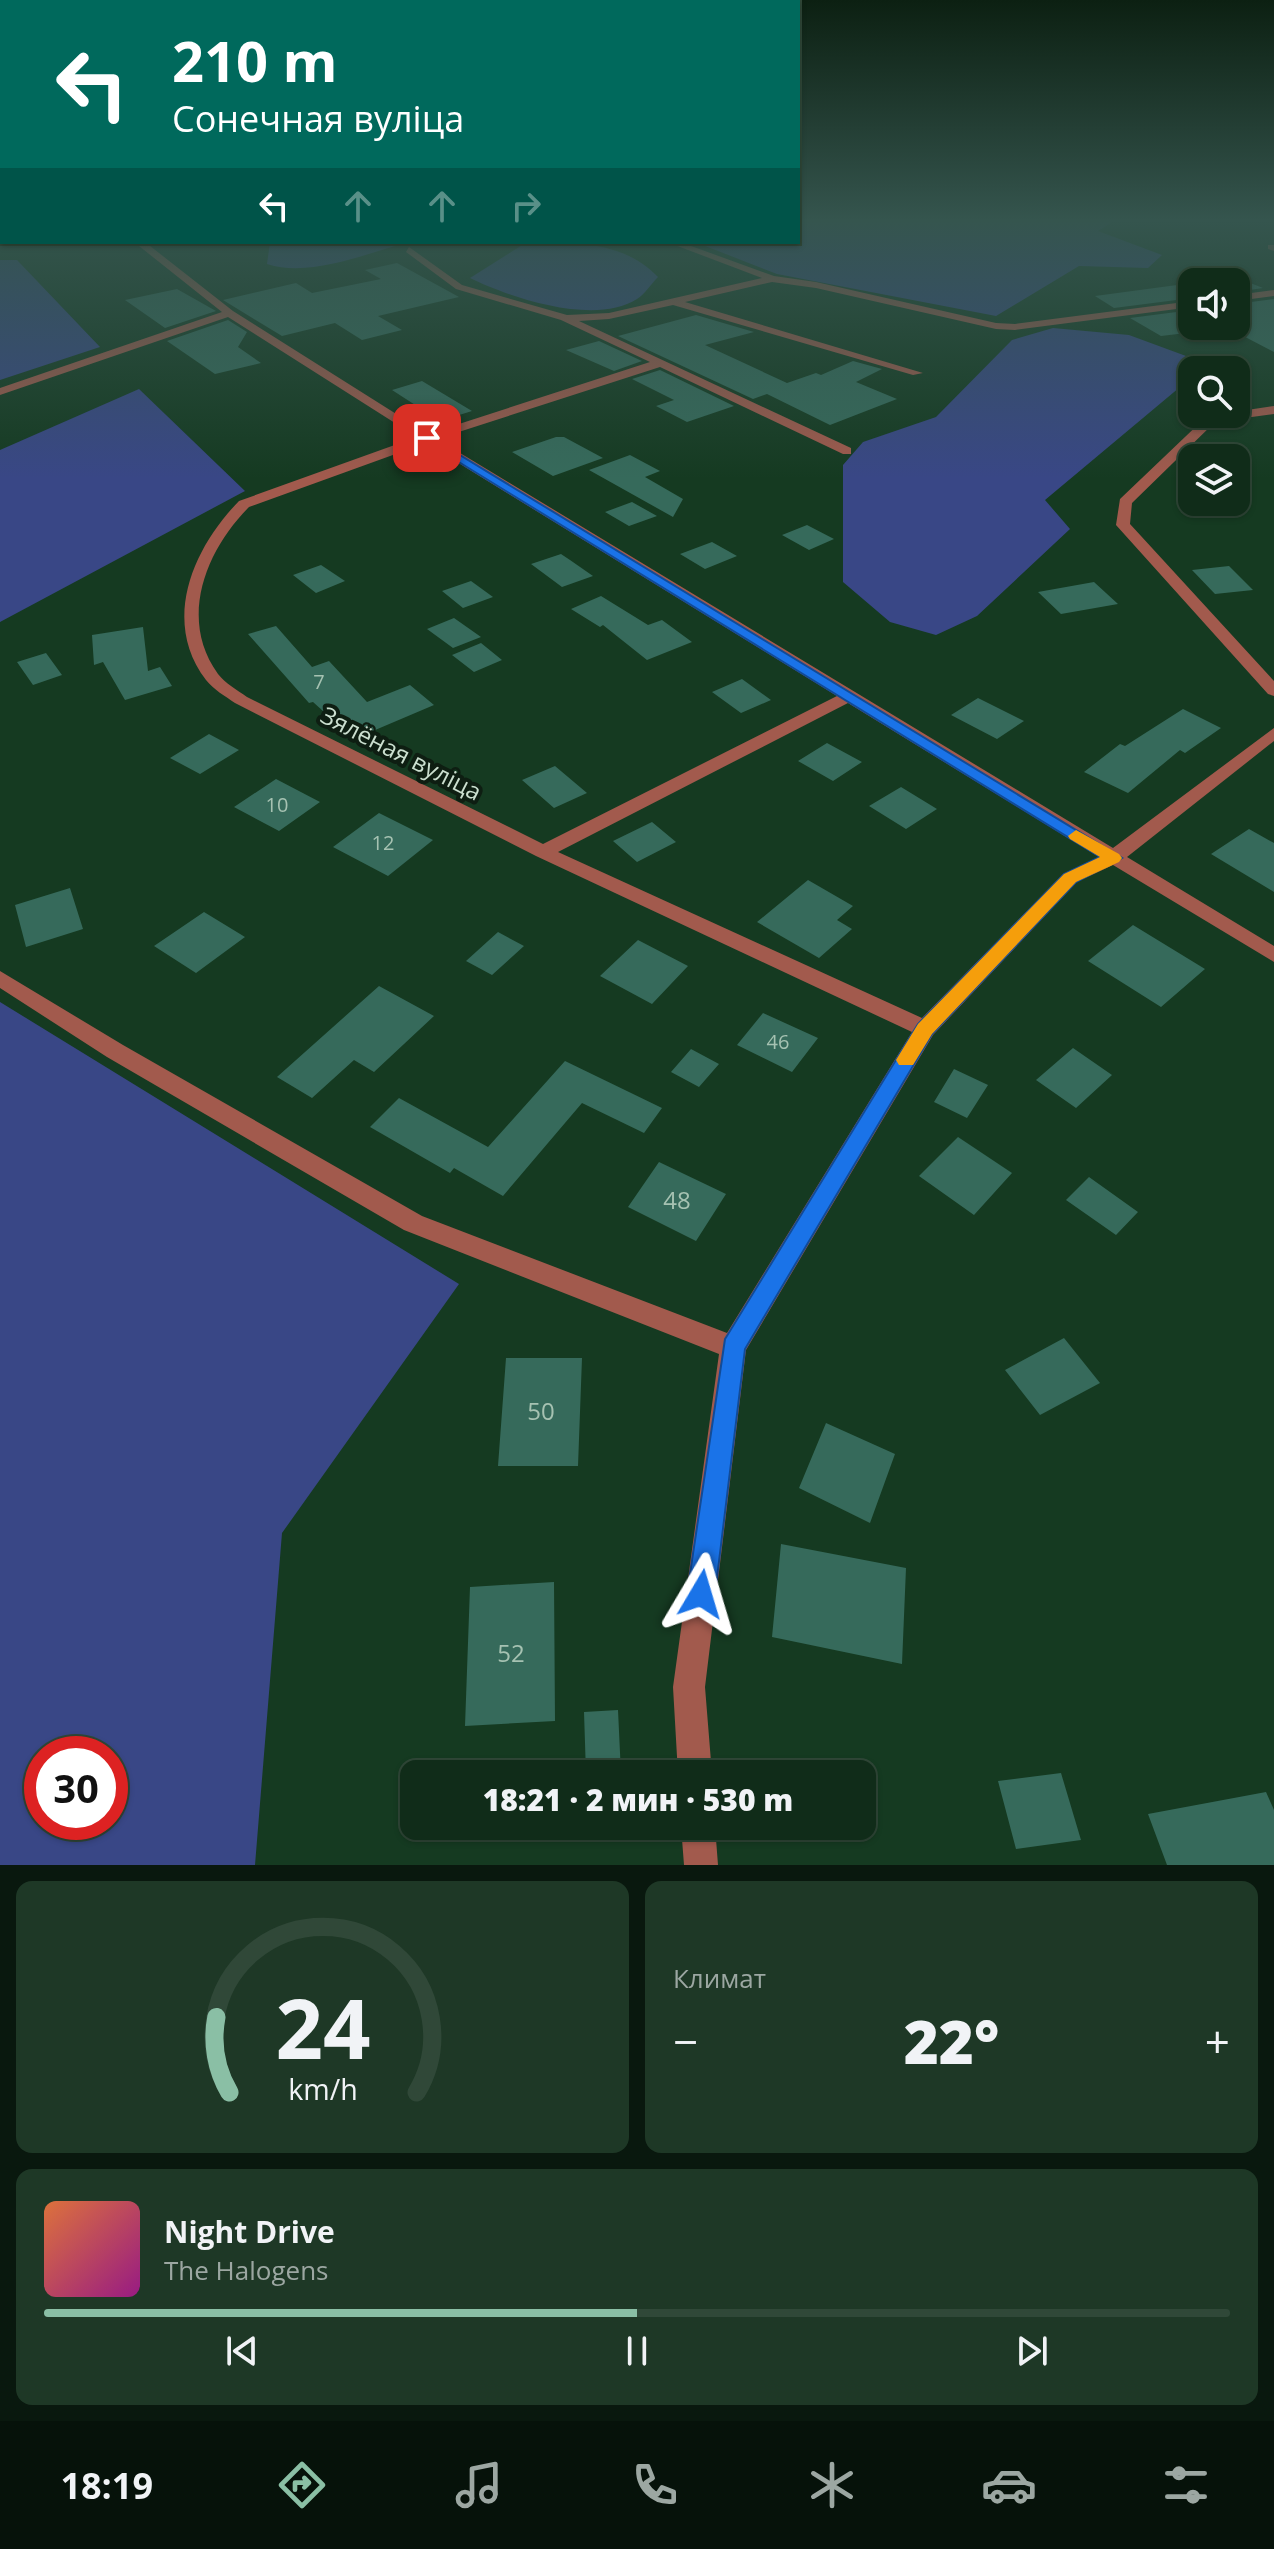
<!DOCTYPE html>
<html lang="ru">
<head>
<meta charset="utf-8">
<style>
  :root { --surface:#102c19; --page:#1e3826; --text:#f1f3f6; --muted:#9ca7a2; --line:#304838; --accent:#8abfa5 }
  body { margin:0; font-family:"Open Sans",sans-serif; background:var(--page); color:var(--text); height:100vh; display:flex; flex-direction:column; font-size:30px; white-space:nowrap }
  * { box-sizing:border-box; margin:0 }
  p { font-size:26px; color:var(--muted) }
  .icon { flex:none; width:44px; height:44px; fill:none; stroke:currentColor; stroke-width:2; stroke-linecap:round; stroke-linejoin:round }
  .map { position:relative; height:1865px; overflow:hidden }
  .details { display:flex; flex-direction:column; gap:16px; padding:16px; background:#09180e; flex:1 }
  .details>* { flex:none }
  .top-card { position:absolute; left:0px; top:0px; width:800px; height:244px; box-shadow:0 2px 6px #0004,0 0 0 2px var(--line); background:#00695c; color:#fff; overflow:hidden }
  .tools { position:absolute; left:1178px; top:268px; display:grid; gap:16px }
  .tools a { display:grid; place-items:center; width:72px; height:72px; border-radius:16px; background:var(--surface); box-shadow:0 2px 6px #0004,0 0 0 2px var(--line); font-size:40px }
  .speed { position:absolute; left:24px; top:1736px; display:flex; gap:16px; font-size:40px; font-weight:700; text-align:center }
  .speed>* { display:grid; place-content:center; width:104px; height:104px; border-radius:50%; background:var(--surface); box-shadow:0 2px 6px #0004,0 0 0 2px var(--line); line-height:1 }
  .speed .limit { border:12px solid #d22; background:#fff; color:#111 }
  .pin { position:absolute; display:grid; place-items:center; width:68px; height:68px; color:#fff; margin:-34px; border-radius:16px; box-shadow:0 4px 12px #0006 }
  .me { position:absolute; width:88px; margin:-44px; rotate:7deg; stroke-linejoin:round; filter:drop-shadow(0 0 6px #0008) }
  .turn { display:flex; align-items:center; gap:28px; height:168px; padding:0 40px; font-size:36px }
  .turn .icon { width:104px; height:104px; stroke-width:2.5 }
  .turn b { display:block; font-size:56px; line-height:68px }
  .lanes { display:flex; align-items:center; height:76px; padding:0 40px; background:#0003; justify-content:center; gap:40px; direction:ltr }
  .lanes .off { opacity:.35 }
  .big { font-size:60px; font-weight:800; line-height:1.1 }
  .details .widget { flex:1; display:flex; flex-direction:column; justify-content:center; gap:12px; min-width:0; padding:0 28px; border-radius:16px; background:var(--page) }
  .details .dial { align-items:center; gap:0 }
  .dial svg { height:208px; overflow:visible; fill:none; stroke:var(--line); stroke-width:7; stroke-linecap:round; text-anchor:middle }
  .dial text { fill:var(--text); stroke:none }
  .song { display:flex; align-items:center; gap:24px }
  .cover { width:96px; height:96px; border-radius:12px; background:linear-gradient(135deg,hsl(20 70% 55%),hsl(310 70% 35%)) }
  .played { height:8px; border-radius:4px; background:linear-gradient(90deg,var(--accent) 50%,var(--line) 50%) }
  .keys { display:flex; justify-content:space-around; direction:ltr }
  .heat { display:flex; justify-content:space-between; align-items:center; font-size:44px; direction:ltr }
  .details .tiles { flex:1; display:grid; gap:16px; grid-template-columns:1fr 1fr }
  .widget:last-child { grid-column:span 2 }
  .trip { position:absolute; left:400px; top:1760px; width:476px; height:80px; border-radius:16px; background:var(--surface); box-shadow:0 2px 6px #0004,0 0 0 2px var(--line); font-weight:800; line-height:80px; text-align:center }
  .dock { display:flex; height:128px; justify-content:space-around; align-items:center; background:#06120a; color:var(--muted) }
  .dock .icon { width:56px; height:56px }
  .dock .selected { color:var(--accent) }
  .dock b { font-size:36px; color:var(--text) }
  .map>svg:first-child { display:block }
  .green { fill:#394786; fill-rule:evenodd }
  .building { fill:#366a5b }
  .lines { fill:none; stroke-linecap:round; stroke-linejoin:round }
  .minor { fill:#a25a4d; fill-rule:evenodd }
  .route { fill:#1a73e8; stroke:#114b97; stroke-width:2 }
  .slow { fill:#f59e0b }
  .labels { text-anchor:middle; stroke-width:8; stroke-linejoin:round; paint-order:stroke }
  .number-label { font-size:20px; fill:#a6c2b2 }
  .street-label { font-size:24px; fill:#cbdfcf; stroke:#0e1e12 }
  .near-number-label { font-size:24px; fill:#a6c2b2 }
</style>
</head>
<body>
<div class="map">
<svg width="1274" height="1865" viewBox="0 0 1274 1865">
  <rect width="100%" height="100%" fill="#153a21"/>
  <!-- green -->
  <path class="green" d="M 798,218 L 1119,218 L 1098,231 L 1162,255 L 1148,268 L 1079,266 L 996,316 L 777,274 L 695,242 L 798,242 Z
    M 270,242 L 410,242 C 366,253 311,278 267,264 Z
    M 527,242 C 573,242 624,241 658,277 C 651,284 645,294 637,299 C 595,326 511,298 470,278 Z
    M 0,260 L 17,260 L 100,347 L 0,380 Z
    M 1053,328 L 1129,335 L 1186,356 L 1192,377 L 1045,500 L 1070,529 L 977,616 L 936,635 L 890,622 L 843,582 L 843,465 L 863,442 L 936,417 L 1012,340 Z
    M 139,389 L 245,491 L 0,622 L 0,450 Z
    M 0,1002 L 459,1284 L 282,1533 L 255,1865 L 0,1865 ZM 110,1754 L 110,1822 L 42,1822 L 42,1754 Z"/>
  <!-- building -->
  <path class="building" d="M 397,263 L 459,297 L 378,316 L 402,330 L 362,340 L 335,323 L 282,336 L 223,300 L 296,283 L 312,293 L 381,279 L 365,270 Z
    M 1230,275 L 1263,288 L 1236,292 L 1236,282 L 1195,282 Z
    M 1192,283 L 1192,298 L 1114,308 L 1095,296 Z
    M 177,289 L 216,311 L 165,328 L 125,300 Z
    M 1274,299 L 1274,352 L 1228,328 L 1161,336 L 1130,318 L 1192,310 L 1192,326 L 1236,326 L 1236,304 Z
    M 696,315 L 754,332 L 705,345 L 787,383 L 816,373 L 821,375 L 853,361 L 882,369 L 856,382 L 897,399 L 830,425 L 767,394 L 753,399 L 618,336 Z
    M 228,320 L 247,332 L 238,347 L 261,363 L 215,374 L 167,341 Z
    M 599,341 L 642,361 L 614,371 L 566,350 Z
    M 660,370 L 734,406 L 687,422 L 656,406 L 674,400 L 632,379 Z
    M 422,381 L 472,411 L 440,421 L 392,390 Z
    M 556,437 L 564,437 L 603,458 L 553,476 L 512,452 Z
    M 630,455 L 660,471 L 645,477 L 683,499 L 673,517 L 589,470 Z
    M 632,502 L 657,516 L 629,526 L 605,512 Z
    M 807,525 L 834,539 L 809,550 L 782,535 Z
    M 712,542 L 737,556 L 705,569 L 680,554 Z
    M 561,554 L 570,560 L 593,576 L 562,587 L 531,564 Z
    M 321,565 L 345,581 L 316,593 L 293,575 Z
    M 1229,566 L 1253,590 L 1215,594 L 1192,570 Z
    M 471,581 L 493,597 L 463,608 L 442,591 Z
    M 1094,582 L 1118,604 L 1061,614 L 1038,592 Z
    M 601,596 L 648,625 L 662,620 L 692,642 L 647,660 L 603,625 L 600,627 L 571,609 Z
    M 454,618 L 481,637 L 453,648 L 427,629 Z
    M 276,626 L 312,667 L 329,661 L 367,702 L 410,685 L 434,705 L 354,739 L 313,702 L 309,703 L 248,634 Z
    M 143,627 L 148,671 L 160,667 L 172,686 L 125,700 L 103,662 L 94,665 L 92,635 Z
    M 481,643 L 502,660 L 474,672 L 452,655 Z
    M 46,653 L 62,675 L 33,685 L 17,662 Z
    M 742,679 L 771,700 L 741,713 L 712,692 Z
    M 978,698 L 1024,721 L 997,739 L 951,715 Z
    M 1183,709 L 1221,728 L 1185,753 L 1180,750 L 1128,793 L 1084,772 L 1120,744 L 1125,746 Z
    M 209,734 L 239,750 L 200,774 L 170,758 Z
    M 827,743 L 862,762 L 833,781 L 798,761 Z
    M 555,766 L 587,793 L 554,808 L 522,780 Z
    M 276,779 L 320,802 L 279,831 L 234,807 Z
    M 901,787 L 937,809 L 906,829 L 869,806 Z
    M 379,813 L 433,840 L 388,876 L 333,847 Z
    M 652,822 L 676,842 L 637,862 L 613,841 Z
    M 1249,829 L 1274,843 L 1274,892 L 1211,854 Z
    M 808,880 L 853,906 L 837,920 L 852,929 L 819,958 L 757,922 Z
    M 70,888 L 83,929 L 26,947 L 15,905 Z
    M 204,912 L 245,937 L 196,973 L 154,946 Z
    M 1133,925 L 1205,969 L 1161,1007 L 1088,961 Z
    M 498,932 L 524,946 L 492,975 L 466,961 Z
    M 638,940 L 688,966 L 652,1004 L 600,976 Z
    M 379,986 L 434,1016 L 374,1072 L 354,1060 L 312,1098 L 277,1077 Z
    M 763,1013 L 818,1038 L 792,1072 L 737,1045 Z
    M 1073,1048 L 1112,1075 L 1076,1108 L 1036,1080 Z
    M 691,1049 L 719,1064 L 699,1087 L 671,1072 Z
    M 565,1061 L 662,1108 L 644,1133 L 582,1103 L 503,1196 L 454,1168 L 450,1173 L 370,1127 L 399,1098 L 488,1147 Z
    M 954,1069 L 988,1085 L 967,1118 L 934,1102 Z
    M 958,1137 L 1012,1173 L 974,1215 L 919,1176 Z
    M 659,1162 L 726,1194 L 696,1241 L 628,1207 Z
    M 1089,1177 L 1138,1212 L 1116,1235 L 1066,1200 Z
    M 1064,1338 L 1100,1383 L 1040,1415 L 1005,1370 Z
    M 506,1358 L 582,1358 L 578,1466 L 498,1466 Z
    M 826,1423 L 895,1454 L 870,1523 L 799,1488 Z
    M 781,1544 L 906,1568 L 902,1664 L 772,1637 Z
    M 554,1582 L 555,1721 L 465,1726 L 470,1587 Z
    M 618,1710 L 621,1774 L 586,1774 L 584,1712 Z
    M 1061,1773 L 1081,1840 L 1016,1849 L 998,1781 Z
    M 1266,1792 L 1274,1810 L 1274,1865 L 1167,1865 L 1148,1814 Z"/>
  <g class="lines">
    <!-- minor -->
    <path class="minor" d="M 134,242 L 145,242 L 233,311 L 428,434 L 650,362 L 561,320 L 456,289 L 406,252 L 409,247 L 462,285 L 567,315 L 609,313 L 762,278 L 667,242 L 680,242 L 774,276 L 816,282 L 996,323 L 1015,324 L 1192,301 L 1192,307 L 1015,330 L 996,329 L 816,288 L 772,282 L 685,302 L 923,373 L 913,375 L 673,305 L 609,319 L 579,321 L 851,448 L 851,454 L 843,454 L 660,367 L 437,439 L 1113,848 L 1274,728 L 1274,741 L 1127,857 L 1274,946 L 1274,962 L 1113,865 L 1077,882 L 933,1035 L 746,1350 L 705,1687 L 712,1774 L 678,1774 L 673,1687 L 719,1354 L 404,1230 L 107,1057 L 0,988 L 0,971 L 123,1045 L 422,1216 L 727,1333 L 912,1032 L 536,856 L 235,703 C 225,696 214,690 206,680 C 161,621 193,548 239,501 L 417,437 L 228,317 L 0,395 L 0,388 L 222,312 ZM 426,443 L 837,696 L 543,844 L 247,697 C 237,690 225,683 218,674 C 178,619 206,550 249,507 ZM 848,703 L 1099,857 L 1063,874 L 922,1018 L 558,852 Z
      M 1268,245 L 1274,245 L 1274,251 L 1268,249 Z
      M 1274,290 L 1274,296 L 1236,301 L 1236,295 Z
      M 1274,406 L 1274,414 L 1215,422 L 1132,503 L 1130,524 L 1274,681 L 1274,696 L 1268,694 L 1116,525 L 1120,499 L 1207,416 Z
      M 681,1826 L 715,1826 L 718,1865 L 684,1865 Z"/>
  </g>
  <!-- sky -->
  <linearGradient id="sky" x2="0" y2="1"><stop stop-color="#0c2012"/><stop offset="0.46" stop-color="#35554e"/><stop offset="1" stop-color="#35554e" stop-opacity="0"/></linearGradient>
  <rect width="1274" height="479" fill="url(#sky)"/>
  <!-- route -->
  <path class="route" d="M 427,435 L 1122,858 L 1076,882 L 932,1034 L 745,1349 L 715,1594 L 711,1604 L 701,1608 L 691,1604 L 687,1594 L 725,1339 L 918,1024 L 1064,874 L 1100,857 L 423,440 L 421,438 Z"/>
  <!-- slow -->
  <path class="slow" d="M 1076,830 L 1119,854 L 1122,858 L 1119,862 L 1076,882 L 932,1034 L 913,1065 L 899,1065 L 896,1060 L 918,1024 L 1064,874 L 1100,857 L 1070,839 L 1068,836 Z"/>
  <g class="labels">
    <!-- number labels -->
    <g class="number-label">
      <text x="319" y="689">7</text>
      <text x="277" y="812">10</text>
      <text x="383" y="850">12</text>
      <text x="778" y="1049">46</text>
    </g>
    <!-- street labels -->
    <g class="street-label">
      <text transform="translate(401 754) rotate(27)" y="8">Зялёная вуліца</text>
    </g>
    <!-- near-number labels -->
    <g class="near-number-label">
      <text x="677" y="1209">48</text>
      <text x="541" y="1420">50</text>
      <text x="511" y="1662">52</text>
    </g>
  </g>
</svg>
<div class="tools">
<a><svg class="icon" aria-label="sound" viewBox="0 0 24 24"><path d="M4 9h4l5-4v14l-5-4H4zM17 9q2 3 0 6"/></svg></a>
<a><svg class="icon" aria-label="search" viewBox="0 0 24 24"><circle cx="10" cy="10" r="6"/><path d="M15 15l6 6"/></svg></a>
<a><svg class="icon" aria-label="layers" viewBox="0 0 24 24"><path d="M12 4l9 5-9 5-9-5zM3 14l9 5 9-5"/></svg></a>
</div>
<div class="speed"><div class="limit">30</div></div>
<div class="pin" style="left:427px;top:438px;background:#d93025"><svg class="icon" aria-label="arrive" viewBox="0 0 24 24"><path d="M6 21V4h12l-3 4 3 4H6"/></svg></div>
<svg class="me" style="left:701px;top:1594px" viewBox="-20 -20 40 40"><path d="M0-17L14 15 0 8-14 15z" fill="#1a73e8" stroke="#fff" stroke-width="4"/></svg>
<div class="trip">18:21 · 2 мин · 530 m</div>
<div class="top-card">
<div class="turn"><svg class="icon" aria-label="left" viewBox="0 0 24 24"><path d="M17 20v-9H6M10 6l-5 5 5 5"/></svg><div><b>210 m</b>Сонечная вуліца</div></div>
<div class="lanes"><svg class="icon" aria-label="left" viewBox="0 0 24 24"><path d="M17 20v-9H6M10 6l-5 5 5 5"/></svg><svg class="icon off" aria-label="ahead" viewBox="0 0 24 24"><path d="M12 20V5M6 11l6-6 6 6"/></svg><svg class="icon off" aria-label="ahead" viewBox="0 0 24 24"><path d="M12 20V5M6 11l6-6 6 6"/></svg><svg class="icon off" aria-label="right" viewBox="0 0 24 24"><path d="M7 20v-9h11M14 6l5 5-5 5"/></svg></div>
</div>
</div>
<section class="details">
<div class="tiles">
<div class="widget dial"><svg viewBox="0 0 100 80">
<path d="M14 69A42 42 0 1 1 86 69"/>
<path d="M14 69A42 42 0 0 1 9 40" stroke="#8abfa5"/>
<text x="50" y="56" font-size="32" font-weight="700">24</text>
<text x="50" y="72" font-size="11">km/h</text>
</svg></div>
<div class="widget"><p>Климат</p>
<div class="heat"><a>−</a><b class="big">22°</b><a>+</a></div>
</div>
<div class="widget">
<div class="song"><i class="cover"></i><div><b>Night Drive</b><p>The Halogens</p></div></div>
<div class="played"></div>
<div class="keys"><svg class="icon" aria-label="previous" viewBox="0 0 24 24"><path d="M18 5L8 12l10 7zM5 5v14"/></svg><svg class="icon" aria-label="pause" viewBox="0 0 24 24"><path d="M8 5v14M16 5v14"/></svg><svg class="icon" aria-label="next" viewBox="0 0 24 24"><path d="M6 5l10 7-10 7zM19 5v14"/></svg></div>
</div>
</div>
</section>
<nav class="dock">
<b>18:19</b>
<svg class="icon selected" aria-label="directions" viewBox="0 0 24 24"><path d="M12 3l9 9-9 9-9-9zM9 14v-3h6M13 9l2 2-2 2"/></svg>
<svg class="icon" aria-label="music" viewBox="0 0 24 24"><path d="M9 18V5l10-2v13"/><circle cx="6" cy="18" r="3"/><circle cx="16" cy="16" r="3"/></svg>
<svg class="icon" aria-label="phone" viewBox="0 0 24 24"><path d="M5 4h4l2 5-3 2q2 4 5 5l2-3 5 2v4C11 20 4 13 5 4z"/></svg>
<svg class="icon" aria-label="climate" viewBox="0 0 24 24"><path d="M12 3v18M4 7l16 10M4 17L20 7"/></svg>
<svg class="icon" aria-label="car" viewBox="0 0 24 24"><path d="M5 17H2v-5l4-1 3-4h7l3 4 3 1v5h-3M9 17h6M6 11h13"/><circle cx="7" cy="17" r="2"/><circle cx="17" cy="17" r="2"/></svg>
<svg class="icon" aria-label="filters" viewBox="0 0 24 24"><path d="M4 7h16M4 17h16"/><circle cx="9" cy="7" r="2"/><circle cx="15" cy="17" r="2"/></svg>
</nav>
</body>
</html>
